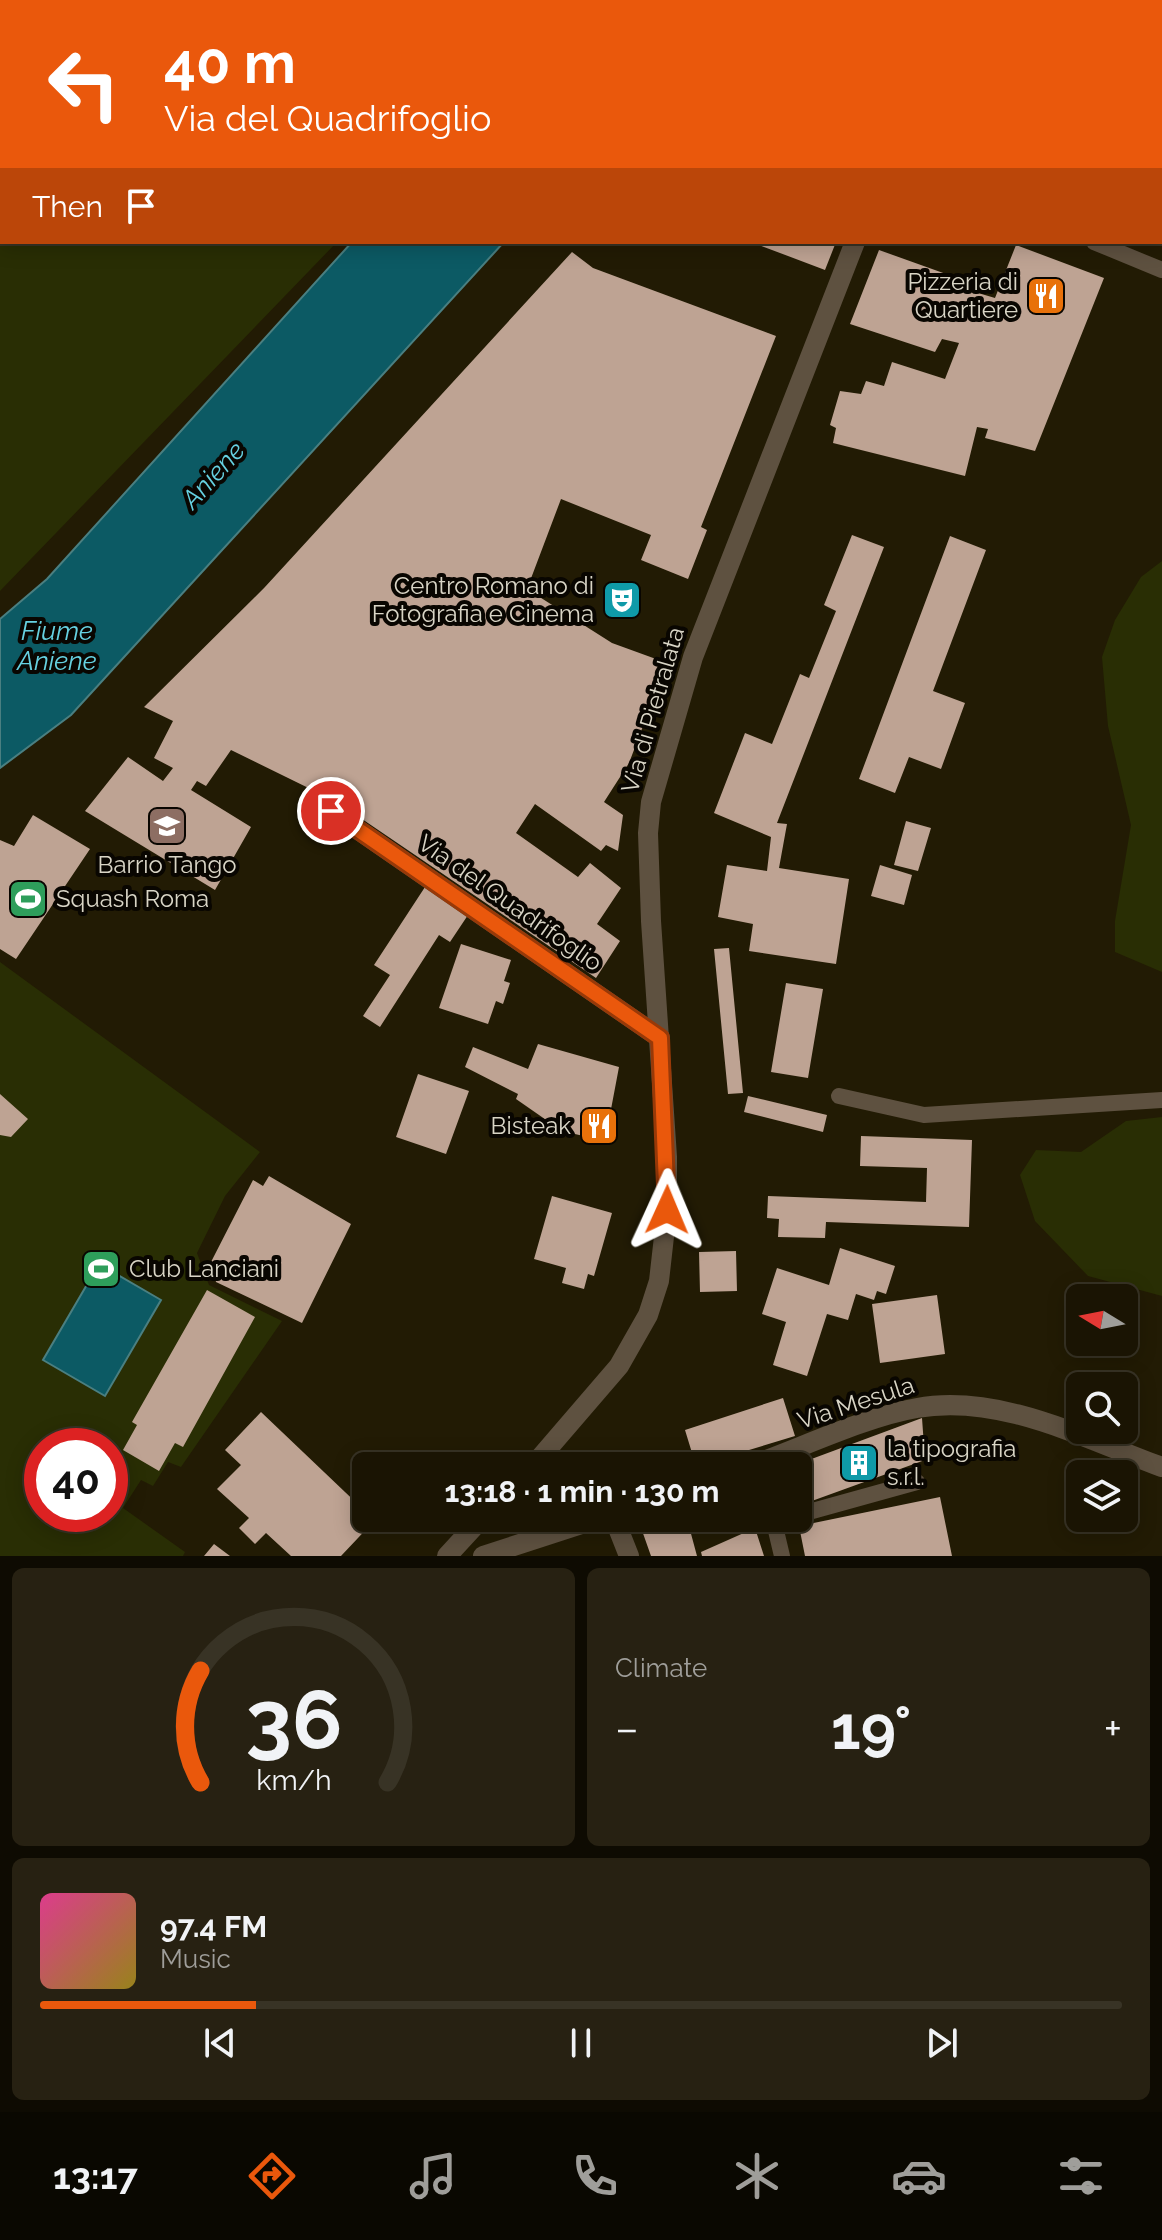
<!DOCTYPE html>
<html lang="en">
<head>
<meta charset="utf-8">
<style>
  :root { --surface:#1a1403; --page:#272112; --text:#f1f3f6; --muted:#9f9e9a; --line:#383325; --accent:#ea580c }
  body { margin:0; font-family:Raleway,sans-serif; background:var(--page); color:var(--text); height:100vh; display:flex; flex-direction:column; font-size:30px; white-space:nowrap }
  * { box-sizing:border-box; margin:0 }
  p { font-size:26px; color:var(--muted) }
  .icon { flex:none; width:44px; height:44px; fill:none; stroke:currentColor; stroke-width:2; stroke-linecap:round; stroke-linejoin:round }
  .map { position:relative; height:1556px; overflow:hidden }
  .details { display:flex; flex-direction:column; gap:12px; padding:12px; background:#0e0b02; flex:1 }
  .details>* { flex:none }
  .guide { position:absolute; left:0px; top:0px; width:1162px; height:244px; box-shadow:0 4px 20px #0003,0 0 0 2px var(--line); background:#ea580c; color:#fff; overflow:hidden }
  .needle { width:52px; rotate:280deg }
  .tools { position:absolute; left:1066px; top:1284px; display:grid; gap:16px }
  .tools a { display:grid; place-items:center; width:72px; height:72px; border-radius:12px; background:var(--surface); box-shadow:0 4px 20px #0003,0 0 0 2px var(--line); font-size:40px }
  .speed { position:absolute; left:24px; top:1428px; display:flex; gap:16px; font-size:40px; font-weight:700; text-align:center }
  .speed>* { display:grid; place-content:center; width:104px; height:104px; border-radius:50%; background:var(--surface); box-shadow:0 4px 20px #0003,0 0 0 2px var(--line); line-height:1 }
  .speed .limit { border:12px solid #d22; background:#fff; color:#111 }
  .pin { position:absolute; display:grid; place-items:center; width:68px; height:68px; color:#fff; margin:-34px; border:4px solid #fff; border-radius:50%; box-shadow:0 2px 8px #0007 }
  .me { position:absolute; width:88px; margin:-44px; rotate:1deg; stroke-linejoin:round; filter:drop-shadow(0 0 6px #0008) }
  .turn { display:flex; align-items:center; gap:28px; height:168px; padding:0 32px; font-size:36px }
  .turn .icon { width:104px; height:104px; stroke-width:2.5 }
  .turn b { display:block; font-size:56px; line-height:68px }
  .then { display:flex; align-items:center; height:76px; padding:0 32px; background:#0003; gap:16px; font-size:30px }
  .big { font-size:60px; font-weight:700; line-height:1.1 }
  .details .widget { flex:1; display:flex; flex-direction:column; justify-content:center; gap:12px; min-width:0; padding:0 28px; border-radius:12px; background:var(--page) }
  .details .dial { align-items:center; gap:0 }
  .dial svg { height:208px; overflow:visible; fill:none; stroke:var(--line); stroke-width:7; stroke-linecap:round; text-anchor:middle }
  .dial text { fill:var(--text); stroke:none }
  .song { display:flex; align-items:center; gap:24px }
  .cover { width:96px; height:96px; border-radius:12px; background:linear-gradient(135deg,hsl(330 70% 55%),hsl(50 70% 35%)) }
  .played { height:8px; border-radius:4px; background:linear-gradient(90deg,var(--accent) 20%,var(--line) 20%) }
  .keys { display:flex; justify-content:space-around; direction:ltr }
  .heat { display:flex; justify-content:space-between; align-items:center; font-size:44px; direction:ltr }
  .details .tiles { flex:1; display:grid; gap:12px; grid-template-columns:1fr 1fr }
  .widget:last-child { grid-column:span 2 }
  .trip { position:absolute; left:352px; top:1452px; width:460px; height:80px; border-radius:12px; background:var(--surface); box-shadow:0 4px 20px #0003,0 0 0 2px var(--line); font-weight:700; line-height:80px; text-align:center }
  .tabs { display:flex; height:128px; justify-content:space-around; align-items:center; background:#0a0801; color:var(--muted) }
  .tabs .icon { width:56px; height:56px }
  .tabs .on { color:var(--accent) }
  .tabs b { font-size:36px; color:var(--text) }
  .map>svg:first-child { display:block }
  .green { fill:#292e04; fill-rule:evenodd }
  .water { fill:#0c5a64; stroke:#4a7f81; stroke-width:2 }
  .building { fill:#bea393 }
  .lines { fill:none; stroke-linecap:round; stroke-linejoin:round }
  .service { stroke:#5e5140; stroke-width:16 }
  .minor { stroke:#5e5140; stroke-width:20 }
  .tertiary { stroke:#5e5140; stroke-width:20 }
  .route-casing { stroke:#983908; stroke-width:20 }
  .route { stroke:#ea580c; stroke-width:14 }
  .labels { text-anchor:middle; stroke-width:8; stroke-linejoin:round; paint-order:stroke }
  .poi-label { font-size:24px; fill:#d9d5c6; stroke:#090601; text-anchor:end }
  .street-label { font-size:24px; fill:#d9d5c6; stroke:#090601 }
  .water-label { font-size:26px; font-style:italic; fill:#66d1e1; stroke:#090601 }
</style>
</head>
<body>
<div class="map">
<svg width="1162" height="1556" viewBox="0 0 1162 1556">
  <rect width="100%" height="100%" fill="#221b04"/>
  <!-- green -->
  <path class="green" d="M 0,0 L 568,0 L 2,2 L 2,242 L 337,242 L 0,591 Z
    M 1162,561 L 1162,972 L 1115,952 L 1115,921 L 1131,825 L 1108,726 L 1102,657 L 1115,620 L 1141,577 Z
    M 0,962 L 260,1152 L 225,1196 L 197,1253 L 209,1285 L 282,1321 L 181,1467 L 168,1462 L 153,1486 L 141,1480 L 123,1508 L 185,1552 L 183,1556 L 0,1556 ZM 42,1446 L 110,1446 L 110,1514 L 42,1514 Z
    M 1162,1117 L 1162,1296 L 1088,1276 L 1035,1221 L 1020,1175 L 1036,1150 L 1081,1152 L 1126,1121 Z"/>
  <!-- water -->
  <path class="water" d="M 352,242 L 504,242 L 71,715 L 0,768 L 0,619 L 47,579 Z
    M 99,1264 L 161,1300 L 105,1396 L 43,1360 Z"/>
  <!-- building -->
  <path class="building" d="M 751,242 L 836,242 L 825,270 Z
    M 1016,245 L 1104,278 L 1035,451 L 985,438 L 988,429 L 977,427 L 965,476 L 833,443 L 836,428 L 830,425 L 840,391 L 861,394 L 866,381 L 884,386 L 892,362 L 945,379 L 959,343 L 942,339 L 935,352 L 850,324 L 879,250 L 960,279 L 958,287 L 995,298 Z
    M 572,252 L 593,268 L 776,336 L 701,527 L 707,530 L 688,579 L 641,560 L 651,535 L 561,499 L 527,589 L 612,643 L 667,663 L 629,763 L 604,802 L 623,815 L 618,851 L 606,845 L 601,851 L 535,804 L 516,833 L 578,877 L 590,863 L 621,888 L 597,924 L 620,941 L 596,978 L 337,802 L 231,750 L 206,786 L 197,781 L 191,790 L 251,827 L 215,890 L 85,811 L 128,757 L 163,781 L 173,768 L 154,758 L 173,721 L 144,707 L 265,587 Z
    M 852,535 L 884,547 L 777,823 L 787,824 L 779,868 L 849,879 L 836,964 L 749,951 L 753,924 L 718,917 L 727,865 L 767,871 L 771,837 L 714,813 L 745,733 L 772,744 L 800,674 L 809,678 L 836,611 L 824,605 Z
    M 950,536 L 986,550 L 933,691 L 965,703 L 941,769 L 909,757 L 895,793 L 859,779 Z
    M 33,815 L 90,849 L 16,959 L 0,949 L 0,840 L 14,846 Z
    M 906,821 L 931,828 L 918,871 L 894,865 Z
    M 880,865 L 912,875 L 904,905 L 871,896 Z
    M 425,887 L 468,915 L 450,942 L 439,935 L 380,1027 L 363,1016 L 390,975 L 374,965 Z
    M 461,944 L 511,960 L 504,981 L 510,983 L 503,1004 L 496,1001 L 488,1024 L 439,1008 Z
    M 729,948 L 743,1093 L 728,1094 L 714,949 Z
    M 786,983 L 823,989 L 808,1078 L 771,1072 Z
    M 538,1044 L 619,1067 L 605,1141 L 562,1131 L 516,1099 L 518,1094 L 465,1067 L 473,1047 L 528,1069 Z
    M 418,1074 L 469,1091 L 446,1154 L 396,1137 Z
    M 0,1094 L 28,1119 L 11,1137 L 0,1135 Z
    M 748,1096 L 827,1115 L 823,1132 L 744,1112 Z
    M 861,1136 L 972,1140 L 969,1227 L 826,1222 L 825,1238 L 778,1237 L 779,1219 L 767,1218 L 768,1196 L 926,1202 L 927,1168 L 860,1166 Z
    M 269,1176 L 351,1224 L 302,1323 L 216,1282 L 211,1262 L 253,1180 L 263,1186 Z
    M 552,1196 L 612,1213 L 594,1276 L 588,1274 L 584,1289 L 562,1283 L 566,1268 L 534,1259 Z
    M 840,1248 L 895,1266 L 886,1294 L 877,1291 L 874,1300 L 856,1294 L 848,1320 L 827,1314 L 807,1376 L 773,1365 L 786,1322 L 762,1314 L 777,1268 L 829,1285 Z
    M 736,1251 L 737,1291 L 700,1292 L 699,1252 Z
    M 207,1290 L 255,1317 L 183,1447 L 175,1443 L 159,1471 L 123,1450 L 137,1425 L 132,1422 Z
    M 937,1295 L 945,1354 L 880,1363 L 872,1304 Z
    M 783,1398 L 795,1436 L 696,1466 L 685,1430 Z
    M 261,1412 L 366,1512 L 366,1518 L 375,1520 L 341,1556 L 291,1556 L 266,1533 L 255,1544 L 239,1528 L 249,1518 L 217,1489 L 241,1465 L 225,1450 Z
    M 922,1418 L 925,1460 L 798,1506 L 798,1464 Z
    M 940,1497 L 952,1556 L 805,1556 L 799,1526 Z
    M 650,1518 L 721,1518 L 690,1530 L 697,1556 L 651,1556 L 639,1522 Z
    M 755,1528 L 764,1556 L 702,1556 L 701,1552 Z
    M 214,1544 L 230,1556 L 204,1556 Z"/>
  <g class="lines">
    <!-- service -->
    <path class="service" d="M 1002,2 L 1003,0
      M 1052,2 L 1053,0
      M 1094,242 L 1162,270
      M 839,1096 L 924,1115 L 1162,1100
      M 798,1515 L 917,1482
      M 773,1518 L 782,1556"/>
    <!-- minor -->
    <path class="minor" d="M 331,811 L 660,1038
      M 750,1466 C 801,1448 865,1417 917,1408 C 1000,1393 1085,1439 1162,1467
      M 614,1518 L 629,1556
      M 483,1556 L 600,1518"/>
    <!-- tertiary -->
    <path class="tertiary" d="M 950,2 L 951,0
      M 533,1466 L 619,1366 L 648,1315 L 659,1281 L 667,1210 L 667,1157 L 651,921 L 648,833 L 651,802 L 693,657 L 855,242
      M 447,1556 L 482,1518"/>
  </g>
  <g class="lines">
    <!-- route casing -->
    <g class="route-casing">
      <path id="route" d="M 331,811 L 660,1038 L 667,1210"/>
    </g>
    <!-- route -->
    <use href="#route" class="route"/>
  </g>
  <!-- icons -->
  <defs>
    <g id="restaurant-square" transform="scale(2)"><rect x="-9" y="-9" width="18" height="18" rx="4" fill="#e8710a" stroke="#090601"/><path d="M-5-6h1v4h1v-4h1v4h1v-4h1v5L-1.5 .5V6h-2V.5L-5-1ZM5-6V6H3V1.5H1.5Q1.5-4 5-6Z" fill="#fff"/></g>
    <g id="theatre-square" transform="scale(2)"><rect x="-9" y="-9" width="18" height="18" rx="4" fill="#0f9aa8" stroke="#090601"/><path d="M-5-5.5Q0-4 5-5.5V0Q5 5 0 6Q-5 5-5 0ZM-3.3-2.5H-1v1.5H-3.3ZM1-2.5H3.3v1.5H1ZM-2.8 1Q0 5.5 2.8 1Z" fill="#fff"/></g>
    <g id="school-square" transform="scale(2)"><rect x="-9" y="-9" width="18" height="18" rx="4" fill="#8d6e63" stroke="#090601"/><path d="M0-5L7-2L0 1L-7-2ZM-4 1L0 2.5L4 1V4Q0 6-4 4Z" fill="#fff"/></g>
    <g id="stadium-square" transform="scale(2)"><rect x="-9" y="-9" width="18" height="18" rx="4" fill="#2e9e5b" stroke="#090601"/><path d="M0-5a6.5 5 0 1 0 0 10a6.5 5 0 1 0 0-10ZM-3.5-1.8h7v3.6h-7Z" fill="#fff"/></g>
    <g id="building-square" transform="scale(2)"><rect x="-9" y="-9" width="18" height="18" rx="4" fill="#0f9aa8" stroke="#090601"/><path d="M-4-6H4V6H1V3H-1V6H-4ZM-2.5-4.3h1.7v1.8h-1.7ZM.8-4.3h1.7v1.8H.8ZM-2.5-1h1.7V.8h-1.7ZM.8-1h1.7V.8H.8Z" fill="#fff"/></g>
  </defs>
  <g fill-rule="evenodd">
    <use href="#restaurant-square" x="1046" y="296"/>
    <use href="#theatre-square" x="622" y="600"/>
    <use href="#school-square" x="167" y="826"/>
    <use href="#stadium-square" x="28" y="899"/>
    <use href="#restaurant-square" x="599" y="1126"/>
    <use href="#stadium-square" x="101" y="1269"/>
    <use href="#building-square" x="859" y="1463"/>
  </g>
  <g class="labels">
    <!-- poi labels -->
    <g class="poi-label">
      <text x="1018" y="290">Pizzeria di<tspan x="1018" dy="28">Quartiere</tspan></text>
      <text x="594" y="594">Centro Romano di<tspan x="594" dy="28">Fotografia e Cinema</tspan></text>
      <text x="167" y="873" text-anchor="middle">Barrio Tango</text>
      <text x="56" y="907" text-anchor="start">Squash Roma</text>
      <text x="571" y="1134">Bisteak</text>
      <text x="129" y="1277" text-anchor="start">Club Lanciani</text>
      <text x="887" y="1457" text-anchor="start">la tipografia<tspan x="887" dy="28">s.r.l.</tspan></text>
    </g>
    <!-- street labels -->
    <g class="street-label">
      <text transform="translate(653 710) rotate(-74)" y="8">Via di Pietralata</text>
      <text transform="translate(510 903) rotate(35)" y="8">Via del Quadrifoglio</text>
      <text transform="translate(856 1403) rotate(-18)" y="8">Via Mesula</text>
    </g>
    <!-- water labels -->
    <g class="water-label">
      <text transform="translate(213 475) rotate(-48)" y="9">Aniene</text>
      <text x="57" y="640">Fiume<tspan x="57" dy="30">Aniene</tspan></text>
    </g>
  </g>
</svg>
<div class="tools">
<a><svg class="needle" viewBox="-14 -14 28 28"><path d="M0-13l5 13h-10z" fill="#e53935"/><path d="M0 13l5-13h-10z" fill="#9f9e9a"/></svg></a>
<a><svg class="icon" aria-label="search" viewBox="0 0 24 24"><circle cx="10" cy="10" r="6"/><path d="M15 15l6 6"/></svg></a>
<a><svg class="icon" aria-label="layers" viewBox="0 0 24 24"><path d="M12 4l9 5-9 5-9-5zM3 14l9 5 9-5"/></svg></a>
</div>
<div class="speed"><div class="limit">40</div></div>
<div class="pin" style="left:331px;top:811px;background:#d93025"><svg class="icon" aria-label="arrive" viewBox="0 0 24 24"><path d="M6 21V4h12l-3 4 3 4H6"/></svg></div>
<svg class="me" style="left:667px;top:1210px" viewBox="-20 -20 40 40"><path d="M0-17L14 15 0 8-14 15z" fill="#ea580c" stroke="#fff" stroke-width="4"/></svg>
<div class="trip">13:18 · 1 min · 130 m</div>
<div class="guide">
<div class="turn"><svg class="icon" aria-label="left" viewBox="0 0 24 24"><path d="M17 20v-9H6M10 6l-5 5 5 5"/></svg><div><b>40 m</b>Via del Quadrifoglio</div></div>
<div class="then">Then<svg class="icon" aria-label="arrive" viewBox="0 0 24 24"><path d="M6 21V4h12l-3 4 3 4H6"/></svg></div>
</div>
</div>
<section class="details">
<div class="tiles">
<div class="widget dial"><svg viewBox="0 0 100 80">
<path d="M14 69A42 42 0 1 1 86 69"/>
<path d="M14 69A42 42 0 0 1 14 26" stroke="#ea580c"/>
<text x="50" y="56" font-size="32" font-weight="700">36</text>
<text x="50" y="72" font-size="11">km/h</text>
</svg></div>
<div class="widget"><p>Climate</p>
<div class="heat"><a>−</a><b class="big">19°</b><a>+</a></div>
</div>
<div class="widget">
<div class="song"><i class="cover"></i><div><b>97.4 FM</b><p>Music</p></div></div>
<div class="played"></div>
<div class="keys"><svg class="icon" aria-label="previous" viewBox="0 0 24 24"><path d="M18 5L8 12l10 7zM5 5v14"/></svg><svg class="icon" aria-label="pause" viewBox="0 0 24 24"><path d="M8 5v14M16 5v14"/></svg><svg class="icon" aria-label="next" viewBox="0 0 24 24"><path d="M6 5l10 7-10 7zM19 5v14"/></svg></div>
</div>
</div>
</section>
<nav class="tabs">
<b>13:17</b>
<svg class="icon on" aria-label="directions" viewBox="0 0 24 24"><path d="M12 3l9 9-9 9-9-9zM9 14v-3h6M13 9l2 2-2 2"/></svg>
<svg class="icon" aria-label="music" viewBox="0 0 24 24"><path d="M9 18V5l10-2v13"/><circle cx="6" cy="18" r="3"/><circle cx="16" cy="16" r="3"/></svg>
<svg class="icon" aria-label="phone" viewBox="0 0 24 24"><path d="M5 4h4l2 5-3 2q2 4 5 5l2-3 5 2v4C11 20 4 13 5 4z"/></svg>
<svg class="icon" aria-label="climate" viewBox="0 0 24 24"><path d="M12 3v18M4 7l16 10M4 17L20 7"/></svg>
<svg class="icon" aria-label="car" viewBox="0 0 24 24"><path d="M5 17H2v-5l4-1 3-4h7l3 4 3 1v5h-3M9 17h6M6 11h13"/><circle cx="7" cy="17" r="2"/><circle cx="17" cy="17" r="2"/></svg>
<svg class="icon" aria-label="filters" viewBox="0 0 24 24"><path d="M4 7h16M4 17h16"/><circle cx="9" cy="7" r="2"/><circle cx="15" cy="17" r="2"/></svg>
</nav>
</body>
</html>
